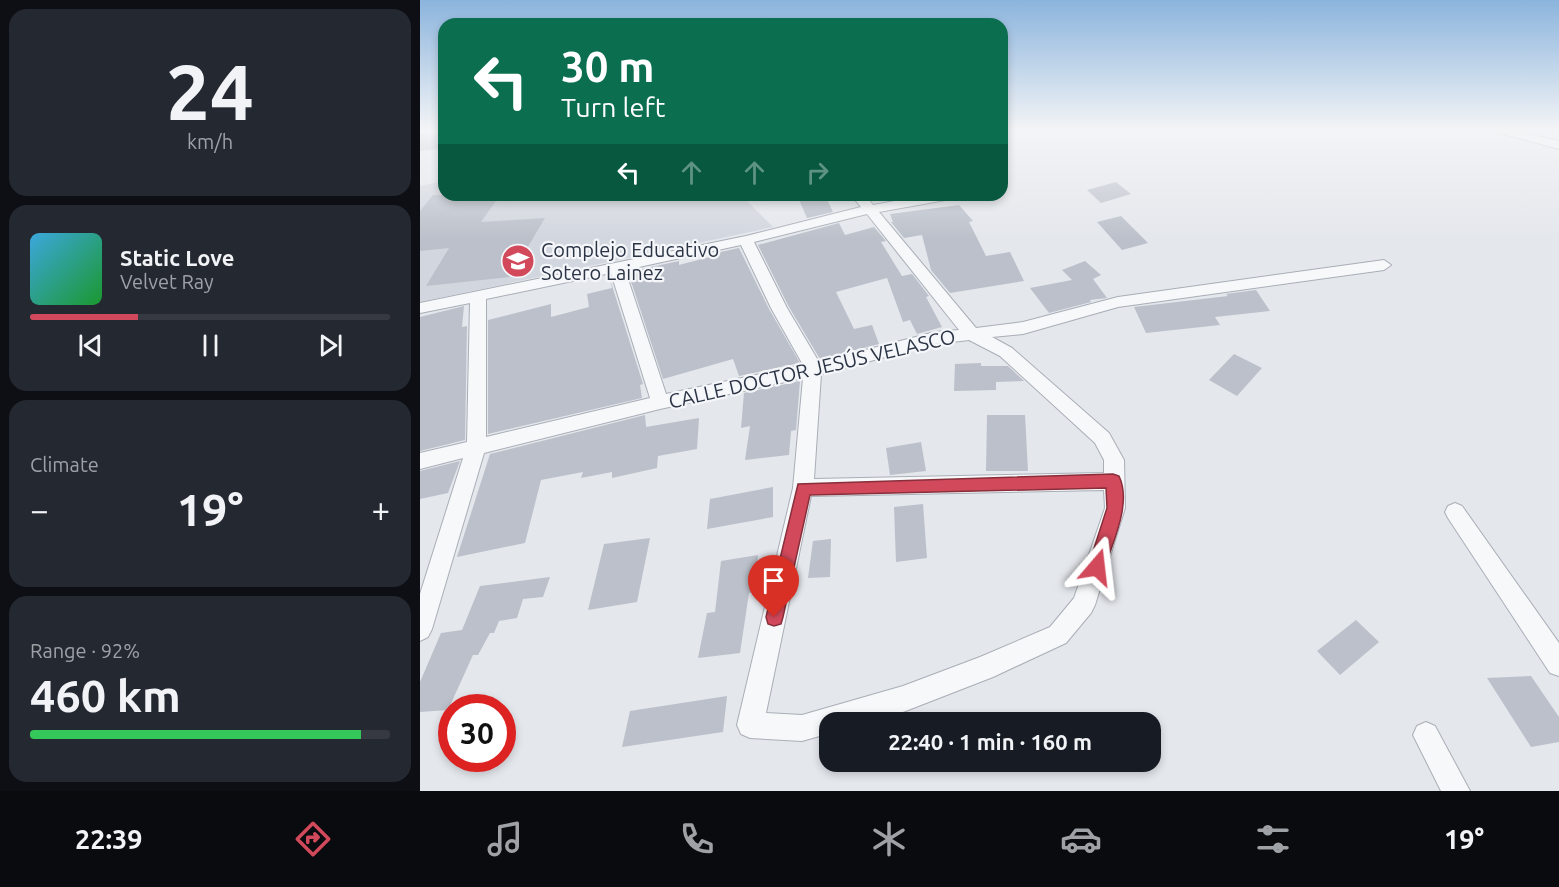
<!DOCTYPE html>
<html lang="en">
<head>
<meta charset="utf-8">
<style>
  :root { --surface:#171b24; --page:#242831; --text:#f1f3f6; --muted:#9ea1a6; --line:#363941; --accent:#d1495b }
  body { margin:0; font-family:Ubuntu,sans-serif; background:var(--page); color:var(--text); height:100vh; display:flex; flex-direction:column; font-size:22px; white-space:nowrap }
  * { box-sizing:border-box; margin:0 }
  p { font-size:20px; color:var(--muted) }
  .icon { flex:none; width:33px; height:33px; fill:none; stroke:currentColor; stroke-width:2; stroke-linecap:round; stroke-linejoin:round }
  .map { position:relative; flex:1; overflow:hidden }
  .drawer { display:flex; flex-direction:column; gap:9px; padding:9px; background:#0d0f14; width:420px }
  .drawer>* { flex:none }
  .guide { position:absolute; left:18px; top:18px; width:570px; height:183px; border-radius:18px; box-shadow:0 3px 9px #0003; background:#0b6e4f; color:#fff; overflow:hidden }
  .speed { position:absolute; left:18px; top:694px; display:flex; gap:12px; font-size:30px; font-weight:700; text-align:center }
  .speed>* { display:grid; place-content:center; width:78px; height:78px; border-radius:50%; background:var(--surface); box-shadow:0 3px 9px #0003; line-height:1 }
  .speed .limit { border:9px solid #d22; background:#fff; color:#111 }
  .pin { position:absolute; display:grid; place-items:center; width:51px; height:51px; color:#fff; margin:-62px -26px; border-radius:50% 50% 50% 0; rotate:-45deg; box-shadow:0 0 6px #0007 }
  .pin .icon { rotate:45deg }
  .me { position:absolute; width:66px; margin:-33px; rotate:17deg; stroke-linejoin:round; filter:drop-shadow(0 0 4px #0008) }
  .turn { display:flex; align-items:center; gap:21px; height:126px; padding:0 24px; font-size:27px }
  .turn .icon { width:78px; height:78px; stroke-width:2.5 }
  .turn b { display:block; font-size:42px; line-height:51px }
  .lanes { display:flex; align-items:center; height:57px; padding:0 24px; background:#0003; justify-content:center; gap:30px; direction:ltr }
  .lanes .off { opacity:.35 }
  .big { font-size:45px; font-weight:600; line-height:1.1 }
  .drawer .widget { flex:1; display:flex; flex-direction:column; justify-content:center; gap:9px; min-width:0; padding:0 21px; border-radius:18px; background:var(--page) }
  .drawer .dial { align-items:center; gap:0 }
  .dial b { font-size:78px; line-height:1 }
  .song { display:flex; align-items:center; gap:18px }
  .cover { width:72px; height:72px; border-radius:9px; background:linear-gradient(135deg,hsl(200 70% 55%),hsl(130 70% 35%)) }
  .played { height:6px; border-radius:3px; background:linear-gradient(90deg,var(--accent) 30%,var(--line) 30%) }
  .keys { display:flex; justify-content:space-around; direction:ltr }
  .heat { display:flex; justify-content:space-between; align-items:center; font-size:33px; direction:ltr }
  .charge { height:9px; border-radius:4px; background:linear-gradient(90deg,#34c759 92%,var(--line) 0) }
  .trip { position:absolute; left:399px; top:712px; width:342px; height:60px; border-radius:18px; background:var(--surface); box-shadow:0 3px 9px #0003; font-weight:600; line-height:60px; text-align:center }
  .menu { display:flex; height:96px; justify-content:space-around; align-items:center; background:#090b0e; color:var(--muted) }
  .menu .icon { width:42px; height:42px }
  .menu .current { color:var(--accent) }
  .menu b { font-size:27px; color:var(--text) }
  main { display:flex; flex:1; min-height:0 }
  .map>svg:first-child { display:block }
  .built { fill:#d2d6de }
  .building { fill:#bbc0ca }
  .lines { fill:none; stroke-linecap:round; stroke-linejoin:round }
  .street-casing { stroke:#a9aeb7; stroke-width:2 }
  .street { fill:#f7f8fa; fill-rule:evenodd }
  .route { fill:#d1495b; stroke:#882f3b; stroke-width:1.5 }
  .labels { text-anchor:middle; stroke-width:4.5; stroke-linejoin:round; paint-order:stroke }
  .poi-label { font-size:20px; fill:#2b3445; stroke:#f4f6f9; text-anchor:start }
  .street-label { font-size:20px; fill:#2b3445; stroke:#f4f6f9 }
</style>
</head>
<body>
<main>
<section class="drawer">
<div class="widget dial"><b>24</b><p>km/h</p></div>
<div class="widget">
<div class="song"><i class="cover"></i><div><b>Static Love</b><p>Velvet Ray</p></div></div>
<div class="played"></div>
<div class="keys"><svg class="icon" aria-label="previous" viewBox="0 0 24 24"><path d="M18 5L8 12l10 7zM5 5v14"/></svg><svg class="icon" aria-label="pause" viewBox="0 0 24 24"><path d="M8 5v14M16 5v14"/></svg><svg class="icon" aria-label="next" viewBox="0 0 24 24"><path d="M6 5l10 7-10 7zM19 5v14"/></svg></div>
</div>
<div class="widget"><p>Climate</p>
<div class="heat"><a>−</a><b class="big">19°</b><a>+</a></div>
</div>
<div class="widget"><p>Range · 92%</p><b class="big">460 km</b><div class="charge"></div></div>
</section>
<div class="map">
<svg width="1139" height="791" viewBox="0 0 1139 791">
  <rect width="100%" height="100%" fill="#e4e7ec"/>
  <!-- built -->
  <path class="built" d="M 24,181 L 24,195 L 321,195 L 353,227 L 0,302 L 0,186 Z"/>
  <!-- building -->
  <path class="building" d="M 24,135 L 24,143 L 20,149 L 0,151 L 0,137 Z
    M 696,182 L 711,194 L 681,203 L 667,190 Z
    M 13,195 L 80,195 L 61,222 L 125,218 L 90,277 L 6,286 L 29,248 L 0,251 L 0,211 Z
    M 377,195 L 405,195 L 413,212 L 387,218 Z
    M 539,205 L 553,221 L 549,222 L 566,256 L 590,252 L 604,281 L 530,293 L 511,270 L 502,235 L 484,238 L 471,222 L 473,222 L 470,214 Z
    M 701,216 L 728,243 L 702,250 L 677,222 Z
    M 419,223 L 425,235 L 454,227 L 466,241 L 461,242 L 482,276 L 492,274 L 509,296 L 506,297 L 522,327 L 497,334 L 490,320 L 483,322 L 467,278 L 416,292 L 434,329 L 452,325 L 459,344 L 400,359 L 369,307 L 338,245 Z
    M 319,248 L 349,309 L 380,363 L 319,376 L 313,359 L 243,379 L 208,272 L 259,261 L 259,265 L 297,255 L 296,253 Z
    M 665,261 L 681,275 L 673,279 L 687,298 L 670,300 L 671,302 L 629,313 L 610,288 L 652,280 L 642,270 Z
    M 189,276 L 223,384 L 220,385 L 222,398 L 68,434 L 68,320 L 131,304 L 131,317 L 169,307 L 167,294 L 192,288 Z
    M 836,290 L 850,311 L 795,317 L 800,325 L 726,333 L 714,307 L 808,296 L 806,294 Z
    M 44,306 L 42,327 L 47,326 L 45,440 L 0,451 L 0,317 Z
    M 814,354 L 842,368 L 817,396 L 789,380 Z
    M 561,363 L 561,366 L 588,366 L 604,381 L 576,382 L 576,390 L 534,391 L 535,364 Z
    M 380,381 L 376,430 L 371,431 L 369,455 L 325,460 L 330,426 L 321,428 L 324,393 Z
    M 225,415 L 226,427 L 279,418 L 277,449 L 238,456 L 237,468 L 192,478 L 192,472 L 161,478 L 163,472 L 121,480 L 105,543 L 37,557 L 70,454 Z
    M 567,415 L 605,415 L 608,471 L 566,471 Z
    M 501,442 L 506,471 L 470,475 L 466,448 Z
    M 40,461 L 28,493 L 0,499 L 0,471 Z
    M 353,487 L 353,517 L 287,529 L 290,499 Z
    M 503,504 L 507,558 L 476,562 L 474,507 Z
    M 230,538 L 217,602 L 168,610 L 184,544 Z
    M 411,539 L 410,577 L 388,578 L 393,541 Z
    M 338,555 L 335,592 L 329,593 L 320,653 L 278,658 L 287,613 L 295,612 L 301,561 Z
    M 130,577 L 123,597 L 103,599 L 97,618 L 79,621 L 74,633 L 70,633 L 58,655 L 53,655 L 28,710 L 0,712 L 0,682 L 21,633 L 42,630 L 60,586 Z
    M 936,620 L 959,642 L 920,675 L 897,651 Z
    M 1111,676 L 1139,717 L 1139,742 L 1111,747 L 1067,678 Z
    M 307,696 L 303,732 L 202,747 L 210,711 Z"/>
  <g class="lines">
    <!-- street casing -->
    <g class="street-casing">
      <path id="street" d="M 24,128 L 24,133 L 0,135 L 0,129 Z
        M 1061,128 L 1082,128 L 1139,141 L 1139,149 Z
        M 431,195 L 445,195 L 453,205 L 508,195 L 538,195 L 531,199 L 459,212 L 556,328 L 603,322 L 698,297 L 964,260 L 971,265 L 964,270 L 698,307 L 603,334 L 572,337 L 592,348 L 689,433 L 704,460 L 705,508 L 675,605 L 671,613 L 646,643 L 573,677 L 483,712 L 444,723 L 410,723 L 410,733 L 382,741 L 330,738 L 321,734 L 317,725 L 373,488 L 383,378 L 240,409 L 64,453 L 12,629 L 8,637 L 0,641 L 0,594 L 43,458 L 0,469 L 0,453 L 47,442 L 50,303 L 0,313 L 0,303 L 326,236 L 441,207 ZM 447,214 L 539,330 L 515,332 L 399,362 L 367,308 L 334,242 ZM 321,245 L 351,308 L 383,365 L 246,394 L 205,270 ZM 191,273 L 230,398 L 66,437 L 66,299 ZM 549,340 L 580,356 L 675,443 L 684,460 L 684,473 L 394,479 L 401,374 L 515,344 ZM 684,490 L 685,508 L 654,598 L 630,627 L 560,657 L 483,686 L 382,715 L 346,713 L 391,496 Z
        M 1035,503 L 1042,506 L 1139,643 L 1139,676 L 1130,673 L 1028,518 L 1025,512 L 1028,506 Z
        M 1006,722 L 1015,726 L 1050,791 L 1021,791 L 993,735 L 997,726 Z"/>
    </g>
    <!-- street -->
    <use href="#street" class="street"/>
  </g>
  <!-- sky -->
  <linearGradient id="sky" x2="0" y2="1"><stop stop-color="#8bb4dd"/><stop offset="0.54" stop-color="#f3f4f6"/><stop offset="1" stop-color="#f3f4f6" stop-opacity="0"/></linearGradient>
  <rect width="1139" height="239" fill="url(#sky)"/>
  <!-- route -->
  <path class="route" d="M 693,474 L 699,476 C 712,503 693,541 685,567 L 683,573 L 677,575 L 671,573 L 668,567 L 687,508 L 686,488 L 390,495 L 363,617 L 361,624 L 354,626 L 348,624 L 346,617 L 378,484 Z"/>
  <!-- icons -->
  <defs>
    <g id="school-disc" transform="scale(1.725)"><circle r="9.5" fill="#d1495b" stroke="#f4f6f9"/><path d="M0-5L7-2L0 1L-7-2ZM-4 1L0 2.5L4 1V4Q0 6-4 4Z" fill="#fff"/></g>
  </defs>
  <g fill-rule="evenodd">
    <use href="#school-disc" x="98" y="261"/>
  </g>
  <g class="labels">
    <!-- poi labels -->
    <g class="poi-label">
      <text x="121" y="257">Complejo Educativo<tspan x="121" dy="23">Sotero Lainez</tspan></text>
    </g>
    <!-- street labels -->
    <g class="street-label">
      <text transform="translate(392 369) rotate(-13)" y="7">CALLE DOCTOR JESÚS VELASCO</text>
    </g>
  </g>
</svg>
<div class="speed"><div class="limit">30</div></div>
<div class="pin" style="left:354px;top:617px;background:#d93025"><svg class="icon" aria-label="arrive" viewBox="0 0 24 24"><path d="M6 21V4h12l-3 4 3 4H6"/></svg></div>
<svg class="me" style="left:677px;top:567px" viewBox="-20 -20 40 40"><path d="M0-17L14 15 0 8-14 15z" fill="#d1495b" stroke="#fff" stroke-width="4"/></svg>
<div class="trip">22:40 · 1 min · 160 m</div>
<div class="guide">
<div class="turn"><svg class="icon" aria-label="left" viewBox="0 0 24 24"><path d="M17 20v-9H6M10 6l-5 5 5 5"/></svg><div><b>30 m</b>Turn left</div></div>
<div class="lanes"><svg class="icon" aria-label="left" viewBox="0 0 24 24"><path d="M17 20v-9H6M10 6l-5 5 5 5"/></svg><svg class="icon off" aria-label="ahead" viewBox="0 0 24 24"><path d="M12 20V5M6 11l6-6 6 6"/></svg><svg class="icon off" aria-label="ahead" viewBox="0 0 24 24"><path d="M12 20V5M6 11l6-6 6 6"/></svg><svg class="icon off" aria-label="right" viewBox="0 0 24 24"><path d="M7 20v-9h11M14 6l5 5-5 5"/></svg></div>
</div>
</div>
</main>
<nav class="menu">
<b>22:39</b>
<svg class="icon current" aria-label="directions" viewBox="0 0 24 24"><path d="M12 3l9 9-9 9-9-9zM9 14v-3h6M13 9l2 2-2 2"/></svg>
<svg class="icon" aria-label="music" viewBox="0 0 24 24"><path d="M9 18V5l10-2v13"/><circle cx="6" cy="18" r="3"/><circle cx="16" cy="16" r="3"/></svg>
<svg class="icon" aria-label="phone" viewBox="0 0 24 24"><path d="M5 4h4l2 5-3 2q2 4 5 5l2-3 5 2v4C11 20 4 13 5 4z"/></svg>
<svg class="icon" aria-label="climate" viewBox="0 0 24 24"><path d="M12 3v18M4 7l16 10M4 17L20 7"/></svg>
<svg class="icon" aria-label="car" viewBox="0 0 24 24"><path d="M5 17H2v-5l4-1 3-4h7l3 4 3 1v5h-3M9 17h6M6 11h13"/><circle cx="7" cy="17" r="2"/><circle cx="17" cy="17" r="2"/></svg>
<svg class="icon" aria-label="filters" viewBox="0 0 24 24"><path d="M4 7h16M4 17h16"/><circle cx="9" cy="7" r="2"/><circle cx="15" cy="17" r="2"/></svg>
<b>19°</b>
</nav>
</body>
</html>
